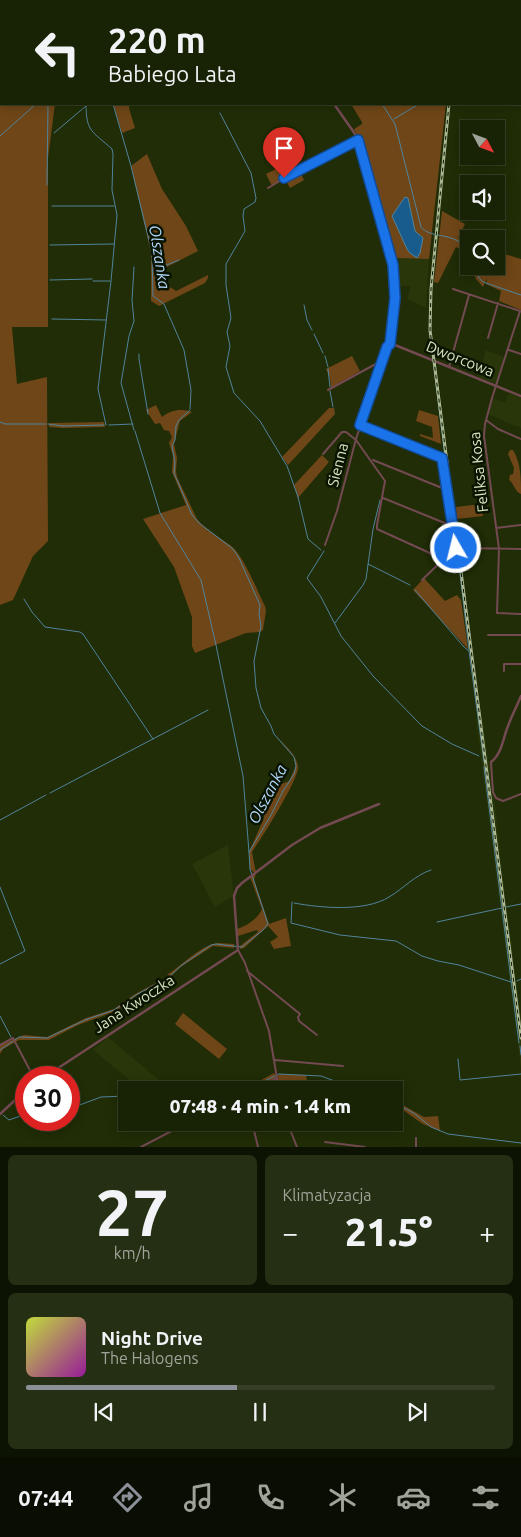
<!DOCTYPE html>
<html lang="pl">
<head>
<meta charset="utf-8">
<style>
  :root { --surface:#182204; --page:#252f13; --text:#f1f3f6; --muted:#9fa49a; --line:#363f26; --accent:#8c9099 }
  body { margin:0; font-family:Ubuntu,sans-serif; background:var(--page); color:var(--text); height:100vh; display:flex; flex-direction:column; font-size:19px; white-space:nowrap }
  * { box-sizing:border-box; margin:0 }
  p { font-size:16px; color:var(--muted) }
  .icon { flex:none; width:28px; height:28px; fill:none; stroke:currentColor; stroke-width:2; stroke-linecap:round; stroke-linejoin:round }
  .map { position:relative; height:1147px; overflow:hidden }
  .details { display:flex; flex-direction:column; gap:8px; padding:8px; background:#0d1302; flex:1 }
  .details>* { flex:none }
  .top-card { position:absolute; left:0px; top:0px; width:521px; height:105px; box-shadow:0 2px 12px #0003,0 0 0 1px var(--line); background:#182204; color:var(--text); overflow:hidden }
  .needle { width:32px; rotate:131deg }
  .buttons { position:absolute; left:460px; top:120px; display:grid; gap:10px }
  .buttons a { display:grid; place-items:center; width:45px; height:45px; border-radius:0px; background:var(--surface); box-shadow:0 2px 12px #0003,0 0 0 1px var(--line); font-size:25px }
  .speed { position:absolute; left:15px; top:1066px; display:flex; gap:10px; font-size:25px; font-weight:700; text-align:center }
  .speed>* { display:grid; place-content:center; width:65px; height:65px; border-radius:50%; background:var(--surface); box-shadow:0 2px 12px #0003,0 0 0 1px var(--line); line-height:1 }
  .speed .limit { border:8px solid #d22; background:#fff; color:#111 }
  .pin { position:absolute; display:grid; place-items:center; width:42px; height:42px; color:#fff; margin:-51px -21px; border-radius:50% 50% 50% 0; rotate:-45deg; box-shadow:0 0 5px #0007 }
  .pin .icon { rotate:45deg }
  .me { position:absolute; width:55px; margin:-28px; rotate:352deg; stroke-linejoin:round; filter:drop-shadow(0 0 4px #0008) }
  .turn { display:flex; align-items:center; gap:18px; height:105px; padding:0 25px; font-size:22px }
  .turn .icon { width:65px; height:65px; stroke-width:2.5 }
  .turn b { display:block; font-size:35px; line-height:42px }
  .big { font-size:38px; font-weight:800; line-height:1.1 }
  .details .tile { flex:1; display:flex; flex-direction:column; justify-content:center; gap:8px; min-width:0; padding:0 18px; border-radius:8px; background:var(--page) }
  .details .dial { align-items:center; gap:0 }
  .dial b { font-size:65px; line-height:1 }
  .song { display:flex; align-items:center; gap:15px }
  .cover { width:60px; height:60px; border-radius:8px; background:linear-gradient(135deg,hsl(70 70% 55%),hsl(300 70% 35%)) }
  .played { height:5px; border-radius:2px; background:linear-gradient(90deg,var(--accent) 45%,var(--line) 45%) }
  .keys { display:flex; justify-content:space-around; direction:ltr }
  .heat { display:flex; justify-content:space-between; align-items:center; font-size:28px; direction:ltr }
  .details .tiles { flex:1; display:grid; gap:8px; grid-template-columns:1fr 1fr }
  .tile:last-child { grid-column:span 2 }
  .trip { position:absolute; left:118px; top:1081px; width:285px; height:50px; border-radius:0px; background:var(--surface); box-shadow:0 2px 12px #0003,0 0 0 1px var(--line); font-weight:800; line-height:50px; text-align:center }
  .tabs { display:flex; height:80px; justify-content:space-around; align-items:center; background:#0a0e02; color:var(--muted) }
  .tabs .icon { width:35px; height:35px }
  .tabs .active { color:var(--accent) }
  .tabs b { font-size:22px; color:var(--text) }
  .map>svg:first-child { display:block }
  .built { fill:#28360a }
  .green { fill:#6f4617 }
  .water { fill:#185b8d; stroke:#50849c }
  .lines { fill:none; stroke-linecap:round; stroke-linejoin:round }
  .stream { stroke:#50849c; stroke-width:1 }
  .minor { stroke:#734952; stroke-width:2 }
  .tertiary { stroke:#734952; stroke-width:2.5 }
  .rail-casing { stroke:#aab993; stroke-width:3 }
  .rail { stroke:#0b1400; stroke-width:1; stroke-dasharray:4; stroke-linecap:butt }
  .route-casing { stroke:#114b97; stroke-width:12 }
  .route { stroke:#1a73e8; stroke-width:9 }
  .labels { text-anchor:middle; stroke-width:5; stroke-linejoin:round; paint-order:stroke }
  .street-label { font-size:15px; fill:#d4e4bf; stroke:#0b1400 }
  .water-label { font-size:16px; font-style:italic; fill:#b3dafe; stroke:#0b1400 }
</style>
</head>
<body>
<div class="map">
<svg width="521" height="1147" viewBox="0 0 521 1147">
  <rect width="100%" height="100%" fill="#202d06"/>
  <!-- built -->
  <path class="built" d="M 396,258 L 429,259 L 426,308 L 407,299 L 411,286 L 395,286 L 393,265 Z
    M 486,350 L 505,357 L 496,384 L 478,377 Z
    M 509,393 L 521,398 L 521,428 L 487,414 L 492,398 L 505,403 Z
    M 482,717 L 489,764 L 491,764 L 501,863 L 521,1018 L 521,1069 L 476,718 Z
    M 228,845 L 234,896 L 215,907 L 192,864 Z
    M 108,1037 L 171,1090 L 142,1090 L 93,1050 Z"/>
  <!-- green -->
  <path class="green" d="M 0,0 L 103,1 L 1,1 L 1,104 L 55,104 L 48,158 L 48,327 L 12,327 L 17,384 L 47,377 L 48,541 L 33,556 L 13,600 L 0,605 Z
    M 113,104 L 129,104 L 129,108 L 135,128 L 122,133 Z
    M 351,104 L 446,104 L 429,259 L 396,258 L 393,256 L 368,173 C 367,157 362,143 354,129 L 362,124 L 362,122 Z
    M 147,154 L 162,189 L 186,226 L 198,251 L 159,271 L 164,283 L 176,291 L 208,275 L 208,278 L 205,283 L 159,306 L 151,301 L 151,253 L 131,166 Z
    M 294,160 L 304,180 L 290,188 L 285,179 L 272,186 L 266,174 Z
    M 442,211 L 465,224 L 458,238 L 469,242 L 469,262 L 462,250 L 456,247 L 438,283 L 434,282 Z
    M 496,249 L 498,252 L 521,259 L 521,310 L 499,301 L 501,291 L 486,284 L 487,278 L 483,287 L 476,279 L 471,266 L 496,266 Z
    M 352,356 L 360,371 L 331,388 L 330,378 L 326,369 Z
    M 156,405 L 162,417 C 170,410 182,408 192,412 L 180,421 L 174,444 L 177,458 L 176,471 L 177,477 L 197,519 C 205,529 219,537 230,545 C 243,554 257,590 265,606 L 266,611 L 263,630 L 260,632 L 246,633 L 195,653 L 192,646 L 192,617 L 174,567 L 143,519 L 186,505 L 172,472 L 173,456 L 169,443 L 172,437 L 169,431 L 164,430 L 160,423 L 155,424 L 146,410 Z
    M 329,408 L 334,408 L 335,414 L 288,465 L 282,457 Z
    M 419,410 L 438,416 L 441,444 L 420,436 L 420,434 L 433,438 L 432,427 L 416,421 Z
    M 104,422 L 105,427 L 61,428 L 49,427 L 49,423 Z
    M 510,450 L 513,450 C 521,463 521,479 521,494 C 514,491 514,483 509,480 L 510,475 L 513,474 L 514,468 L 508,454 Z
    M 322,455 L 329,462 L 298,498 L 294,485 Z
    M 482,504 L 483,516 L 457,519 L 456,507 Z
    M 424,578 L 445,601 L 457,595 L 461,600 L 468,649 L 413,590 Z
    M 280,740 C 287,747 296,755 298,766 C 300,778 261,839 252,852 L 256,873 L 254,880 L 269,924 L 286,918 L 291,946 L 274,949 L 270,942 L 278,937 L 268,926 L 244,948 L 240,949 L 240,946 L 258,932 L 257,930 L 238,936 L 237,929 C 246,926 258,919 262,909 L 250,877 L 255,873 L 250,869 L 249,852 L 264,818 L 264,791 L 289,781 L 296,766 L 294,757 Z
    M 218,943 L 234,944 L 234,948 L 213,946 L 179,968 L 168,979 L 137,995 L 116,1011 L 78,1025 L 49,1040 L 19,1040 L 3,1049 L 0,1054 L 0,1045 L 24,1035 L 47,1037 L 86,1018 L 114,1009 L 135,994 L 167,977 L 168,974 C 183,965 199,946 218,943 Z
    M 183,1013 L 227,1049 L 219,1059 L 175,1024 Z
    M 274,1073 L 277,1078 L 279,1074 L 306,1075 L 308,1090 L 279,1090 L 277,1078 L 250,1090 L 243,1090 Z
    M 401,1104 L 424,1117 L 438,1116 L 440,1131 L 423,1124 L 400,1108 Z"/>
  <!-- water -->
  <path class="water" d="M 405,197 L 408,198 L 415,231 L 423,238 L 420,253 L 417,258 L 410,253 L 407,249 L 392,216 Z"/>
  <g class="lines">
    <!-- stream -->
    <path class="stream" d="M 39,0 L 41,1
      M 87,0 L 94,1
      M 339,0 L 340,1
      M 348,1 L 349,0
      M 510,1 L 511,0
      M 0,53 L 1,52
      M 86,104 C 86,132 92,131 112,149 L 113,154 L 112,190 L 117,215 L 111,281 L 98,389 L 106,425
      M 113,104 L 131,166 L 152,253 L 153,296 L 164,304 L 184,350 L 191,390 L 190,409
      M 382,104 L 395,124 L 421,227 C 431,240 456,230 469,252
      M 220,113 L 251,173 L 256,198 L 255,202 L 244,209 L 243,216 L 245,231 L 226,264 L 226,285 L 231,318 L 227,332 L 230,346 L 226,367 L 234,393 L 260,421 L 287,466 L 298,497 L 308,539 L 321,550
      M 394,119 L 419,104
      M 54,133 L 86,106
      M 0,136 L 36,104
      M 47,185 L 48,104
      M 52,206 L 114,206
      M 50,245 L 114,244
      M 475,266 L 479,278 L 483,282 L 521,295
      M 134,267 L 132,300 L 134,321 L 129,336 L 121,383 L 134,430
      M 152,271 L 179,260
      M 50,280 L 92,279
      M 93,281 L 110,281
      M 304,305 L 307,320 L 312,330
      M 52,319 L 106,320
      M 314,334 L 323,353
      M 139,354 L 139,359 L 148,414
      M 325,356 L 328,367
      M 434,368 L 456,546
      M 328,369 L 330,387
      M 330,391 L 333,407
      M 0,422 L 5,424 L 46,424
      M 48,424 L 63,426 L 104,425
      M 109,425 L 133,424
      M 135,431 L 160,513 L 201,580 L 216,645 L 243,776 L 249,852
      M 457,549 L 469,650
      M 324,551 L 307,578 L 321,597 L 341,636 L 373,676 L 422,726 L 452,744 L 479,756
      M 368,564 L 410,585
      M 415,590 L 464,647 L 469,651 L 484,762
      M 24,599 L 32,612 L 45,627 L 80,632 L 83,634 L 153,739
      M 335,623 L 363,585 L 366,579 L 373,529 L 380,500
      M 484,767 L 519,1043
      M 50,793 L 208,710
      M 0,820 L 46,795
      M 0,887 L 25,951 L 0,964
      M 292,902 L 291,923 L 340,935 L 396,941 L 422,956 L 438,961 L 459,965 L 511,982
      M 294,903 C 321,908 365,912 389,897 C 403,889 415,875 431,870
      M 506,907 L 521,904
      M 437,922 L 502,908
      M 517,981 L 521,979
      M 0,1016 L 11,1037
      M 520,1046 L 521,1055
      M 0,1050 L 19,1037 L 47,1038 L 85,1020 L 114,1010 L 136,995 L 169,977 L 182,965 L 211,945 L 216,944 L 242,947 L 263,930 L 268,924 L 250,869 L 249,852 L 270,817 L 283,791 L 294,774 L 296,766 L 294,757 L 274,734 L 271,726 L 261,708 L 256,688 L 254,661 L 261,626 L 259,614 L 260,605 L 239,558 L 233,549 L 199,523 L 192,515 L 174,473 L 175,463 L 172,446 L 175,440 L 176,426 L 179,420 L 190,410
      M 458,1059 L 460,1080 L 521,1074
      M 246,1090 L 279,1074 L 321,1076 L 359,1090
      M 394,1102 L 415,1114 L 431,1127 L 448,1134 L 521,1143
      M 69,1109 L 101,1097 L 126,1096
      M 3,1115 L 9,1120 L 26,1114"/>
    <!-- minor -->
    <path class="minor" d="M 386,0 L 389,1
      M 272,1 L 274,0
      M 283,1 L 283,0
      M 520,40 L 521,40
      M 268,188 L 295,172 L 358,140
      M 453,289 L 520,311 L 492,398 L 485,424 L 484,436 L 499,549 L 497,613 L 521,614
      M 488,338 L 498,303
      M 509,350 L 521,354
      M 449,367 L 469,295
      M 328,390 L 383,360
      M 486,420 L 498,429 L 521,439
      M 360,425 L 442,458 L 455,548
      M 323,454 L 342,432 L 346,432 L 356,440 L 385,481 L 377,525 L 377,529 L 443,559
      M 373,460 L 447,490
      M 383,498 L 452,526
      M 496,528 L 521,525
      M 325,545 L 337,511 L 356,439 L 387,347 L 390,343
      M 456,548 L 521,549
      M 422,580 L 455,548
      M 488,635 L 521,635
      M 504,671 L 504,664 L 521,664
      M 491,762 L 493,792 L 496,798 L 503,801 L 521,794
      M 238,950 L 245,963 L 269,1031 L 279,1090
      M 247,971 L 300,1014 L 298,1017 L 299,1021 L 317,1035
      M 0,1045 L 13,1038 L 34,1078
      M 275,1060 L 343,1066
      M 252,1090 L 277,1078
      M 252,1122 L 258,1147
      M 287,1122 L 297,1147
      M 416,1138 L 416,1147
      M 325,1142 L 365,1147
      M 141,1147 L 189,1122"/>
    <!-- tertiary -->
    <path class="tertiary" d="M 277,0 L 278,1
      M 334,104 L 355,134 L 361,147 L 393,265 L 395,298 L 390,343 L 521,396
      M 491,762 C 502,754 503,738 508,726 C 512,715 517,706 521,696
      M 43,1078 L 238,950 L 234,896 L 237,888 L 242,883 L 292,845 L 320,828 L 379,804
      M 0,1114 L 26,1090"/>
    <!-- rail casing -->
    <g class="rail-casing">
      <path id="rail" d="M 458,1 L 459,0
        M 449,104 L 431,289 L 430,330 L 521,1038"/>
    </g>
    <!-- rail -->
    <use href="#rail" class="rail"/>
  </g>
  <g class="lines">
    <!-- route casing -->
    <g class="route-casing">
      <path id="route" d="M 284,178 L 358,140 L 393,265 L 395,298 L 390,344 L 387,347 L 360,425 L 442,458 L 456,548"/>
    </g>
    <!-- route -->
    <use href="#route" class="route"/>
  </g>
  <g class="labels">
    <!-- street labels -->
    <g class="street-label">
      <text transform="translate(460 359) rotate(22)" y="5">Dworcowa</text>
      <text transform="translate(338 465) rotate(-76)" y="5">Sienna</text>
      <text transform="translate(479 472) rotate(-96)" y="5">Feliksa Kosa</text>
      <text transform="translate(134 1004) rotate(-33)" y="5">Jana Kwoczka</text>
    </g>
    <!-- water labels -->
    <g class="water-label">
      <text transform="translate(160 257) rotate(81)" y="6">Olszanka</text>
      <text transform="translate(267 794) rotate(-62)" y="6">Olszanka</text>
    </g>
  </g>
</svg>
<div class="buttons">
<a><svg class="needle" viewBox="-14 -14 28 28"><path d="M0-13l5 13h-10z" fill="#e53935"/><path d="M0 13l5-13h-10z" fill="#9fa49a"/></svg></a>
<a><svg class="icon" aria-label="sound" viewBox="0 0 24 24"><path d="M4 9h4l5-4v14l-5-4H4zM17 9q2 3 0 6"/></svg></a>
<a><svg class="icon" aria-label="search" viewBox="0 0 24 24"><circle cx="10" cy="10" r="6"/><path d="M15 15l6 6"/></svg></a>
</div>
<div class="speed"><div class="limit">30</div></div>
<div class="pin" style="left:284px;top:178px;background:#d93025"><svg class="icon" aria-label="arrive" viewBox="0 0 24 24"><path d="M6 21V4h12l-3 4 3 4H6"/></svg></div>
<svg class="me" style="left:456px;top:548px" viewBox="-20 -20 40 40"><circle r="17" fill="#1a73e8" stroke="#fff" stroke-width="3"/><path d="M0-11L8 9 0 5-8 9z" fill="#fff"/></svg>
<div class="trip">07:48 · 4 min · 1.4 km</div>
<div class="top-card">
<div class="turn"><svg class="icon" aria-label="left" viewBox="0 0 24 24"><path d="M17 20v-9H6M10 6l-5 5 5 5"/></svg><div><b>220 m</b>Babiego Lata</div></div>
</div>
</div>
<section class="details">
<div class="tiles">
<div class="tile dial"><b>27</b><p>km/h</p></div>
<div class="tile"><p>Klimatyzacja</p>
<div class="heat"><a>−</a><b class="big">21.5°</b><a>+</a></div>
</div>
<div class="tile">
<div class="song"><i class="cover"></i><div><b>Night Drive</b><p>The Halogens</p></div></div>
<div class="played"></div>
<div class="keys"><svg class="icon" aria-label="previous" viewBox="0 0 24 24"><path d="M18 5L8 12l10 7zM5 5v14"/></svg><svg class="icon" aria-label="pause" viewBox="0 0 24 24"><path d="M8 5v14M16 5v14"/></svg><svg class="icon" aria-label="next" viewBox="0 0 24 24"><path d="M6 5l10 7-10 7zM19 5v14"/></svg></div>
</div>
</div>
</section>
<nav class="tabs">
<b>07:44</b>
<svg class="icon active" aria-label="directions" viewBox="0 0 24 24"><path d="M12 3l9 9-9 9-9-9zM9 14v-3h6M13 9l2 2-2 2"/></svg>
<svg class="icon" aria-label="music" viewBox="0 0 24 24"><path d="M9 18V5l10-2v13"/><circle cx="6" cy="18" r="3"/><circle cx="16" cy="16" r="3"/></svg>
<svg class="icon" aria-label="phone" viewBox="0 0 24 24"><path d="M5 4h4l2 5-3 2q2 4 5 5l2-3 5 2v4C11 20 4 13 5 4z"/></svg>
<svg class="icon" aria-label="climate" viewBox="0 0 24 24"><path d="M12 3v18M4 7l16 10M4 17L20 7"/></svg>
<svg class="icon" aria-label="car" viewBox="0 0 24 24"><path d="M5 17H2v-5l4-1 3-4h7l3 4 3 1v5h-3M9 17h6M6 11h13"/><circle cx="7" cy="17" r="2"/><circle cx="17" cy="17" r="2"/></svg>
<svg class="icon" aria-label="filters" viewBox="0 0 24 24"><path d="M4 7h16M4 17h16"/><circle cx="9" cy="7" r="2"/><circle cx="15" cy="17" r="2"/></svg>
</nav>
</body>
</html>
